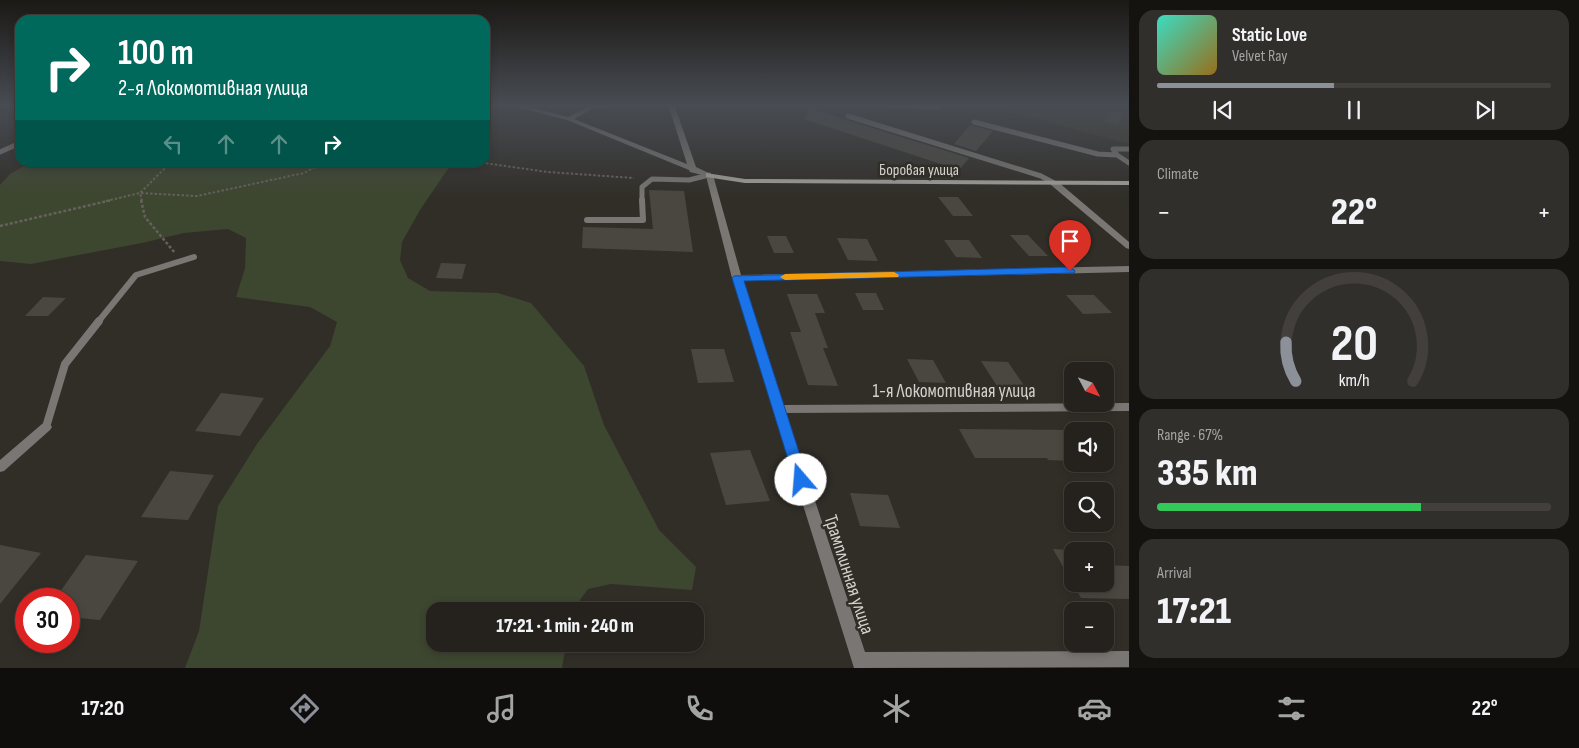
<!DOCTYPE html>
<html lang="en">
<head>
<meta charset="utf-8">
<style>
  :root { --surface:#25221e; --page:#312f2b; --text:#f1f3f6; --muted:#a3a4a4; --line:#423f3c; --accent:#8c9099 }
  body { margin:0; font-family:"Sofia Sans Condensed",sans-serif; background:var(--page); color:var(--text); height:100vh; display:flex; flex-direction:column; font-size:19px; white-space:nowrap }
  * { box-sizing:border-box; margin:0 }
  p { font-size:16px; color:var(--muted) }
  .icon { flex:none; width:28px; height:28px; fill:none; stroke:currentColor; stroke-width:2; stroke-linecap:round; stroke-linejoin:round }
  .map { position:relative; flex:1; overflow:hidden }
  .details { display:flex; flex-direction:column; gap:10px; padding:10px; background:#141310; width:450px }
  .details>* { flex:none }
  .top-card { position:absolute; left:15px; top:15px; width:475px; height:152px; border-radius:15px; box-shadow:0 2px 8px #0003,0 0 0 1px var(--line); background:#00695c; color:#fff; overflow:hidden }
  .needle { width:32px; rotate:131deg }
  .buttons { position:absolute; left:1064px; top:362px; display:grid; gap:10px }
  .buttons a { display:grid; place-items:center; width:50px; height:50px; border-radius:10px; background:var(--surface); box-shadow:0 2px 8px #0003,0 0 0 1px var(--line); font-size:25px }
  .speed { position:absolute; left:15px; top:588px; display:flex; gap:10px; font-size:25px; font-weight:700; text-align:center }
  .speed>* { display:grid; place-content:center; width:65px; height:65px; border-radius:50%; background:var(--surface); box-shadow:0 2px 8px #0003,0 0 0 1px var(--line); line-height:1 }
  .speed .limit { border:8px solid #d22; background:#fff; color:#111 }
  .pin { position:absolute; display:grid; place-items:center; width:42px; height:42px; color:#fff; margin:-51px -21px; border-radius:50% 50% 50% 0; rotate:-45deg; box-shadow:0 0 5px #0007 }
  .pin .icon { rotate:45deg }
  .me { position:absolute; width:55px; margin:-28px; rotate:342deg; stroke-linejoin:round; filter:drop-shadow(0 0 4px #0008) }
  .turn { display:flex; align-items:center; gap:18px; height:105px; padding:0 20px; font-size:22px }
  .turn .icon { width:65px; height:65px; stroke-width:2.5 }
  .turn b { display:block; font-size:35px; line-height:42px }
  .lanes { display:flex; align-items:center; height:48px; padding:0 20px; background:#0003; justify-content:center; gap:25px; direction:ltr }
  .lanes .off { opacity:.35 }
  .big { font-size:38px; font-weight:800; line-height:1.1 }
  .details .widget { flex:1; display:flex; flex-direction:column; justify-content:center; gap:8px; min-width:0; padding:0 18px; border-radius:15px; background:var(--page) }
  .details .dial { align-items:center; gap:0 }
  .dial svg { height:130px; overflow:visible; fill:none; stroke:var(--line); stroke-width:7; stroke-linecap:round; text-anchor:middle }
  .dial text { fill:var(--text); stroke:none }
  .song { display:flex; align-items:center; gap:15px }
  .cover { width:60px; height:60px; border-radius:8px; background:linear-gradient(135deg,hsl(170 70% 55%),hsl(40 70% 35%)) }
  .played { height:5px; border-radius:2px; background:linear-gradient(90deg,var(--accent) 45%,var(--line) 45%) }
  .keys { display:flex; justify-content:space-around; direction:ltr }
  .heat { display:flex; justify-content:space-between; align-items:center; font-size:28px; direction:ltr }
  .charge { height:8px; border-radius:4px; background:linear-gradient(90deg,#34c759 67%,var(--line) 0) }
  .trip { position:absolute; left:426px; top:602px; width:278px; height:50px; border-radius:15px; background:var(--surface); box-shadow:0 2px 8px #0003,0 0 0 1px var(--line); font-weight:800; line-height:50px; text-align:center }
  .tabs { display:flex; height:80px; justify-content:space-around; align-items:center; background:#0f0e0c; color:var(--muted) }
  .tabs .icon { width:35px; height:35px }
  .tabs .active { color:var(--accent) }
  .tabs b { font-size:22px; color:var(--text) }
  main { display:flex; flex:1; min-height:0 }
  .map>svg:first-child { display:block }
  .built { fill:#3d382b }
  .green { fill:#3d462f }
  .building { fill:#4a4740 }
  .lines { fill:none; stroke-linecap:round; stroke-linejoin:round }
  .path-far1 { stroke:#65625d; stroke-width:2; stroke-dasharray:2.5 2; stroke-linecap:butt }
  .path { stroke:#65625d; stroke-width:2.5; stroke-dasharray:3 2; stroke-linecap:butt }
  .lane-far2 { stroke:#797673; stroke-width:5 }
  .lane-far1 { stroke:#797673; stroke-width:6 }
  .lane { stroke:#797673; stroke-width:8 }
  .street { fill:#797673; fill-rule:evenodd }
  .secondary { fill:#a39f9a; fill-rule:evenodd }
  .route { fill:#1a73e8; stroke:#114b97 }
  .slow { fill:#f59e0b }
  .labels { text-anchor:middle; stroke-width:5; stroke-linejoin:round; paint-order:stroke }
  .far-street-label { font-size:16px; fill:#d3d1cd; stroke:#312e28 }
  .street-label { font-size:19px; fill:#d3d1cd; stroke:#312e28 }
</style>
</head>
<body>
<main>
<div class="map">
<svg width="1129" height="668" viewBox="0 0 1129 668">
  <rect width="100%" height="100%" fill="#312e28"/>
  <!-- built -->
  <path class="built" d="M 1003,104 L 1129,104 L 1129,144 L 998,109 Z"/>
  <!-- green -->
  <path class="green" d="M 31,162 L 452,163 L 420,210 L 402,242 L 400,260 L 408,278 L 430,291 L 498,293 L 531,303 L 584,366 L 604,425 L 659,530 L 696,567 L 692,590 L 611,584 L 588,589 L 572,611 L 435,611 L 435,644 L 566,644 L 562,668 L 185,668 L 199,631 L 218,506 L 257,444 L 330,346 L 337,322 L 310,307 L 236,297 L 245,268 L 246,238 L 228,229 L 184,233 L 142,243 L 31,264 L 0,261 L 0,185 L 10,174 Z"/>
  <!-- building -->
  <path class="building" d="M 808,107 L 847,120 L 969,158 L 959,170 L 804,119 Z
    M 1111,108 L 1125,112 L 1118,125 L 1103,121 Z
    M 970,125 L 993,131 L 976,151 L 954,144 Z
    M 649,190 L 684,191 L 693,252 L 582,248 L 583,227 L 653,229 Z
    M 938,197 L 958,197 L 973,216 L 953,216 Z
    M 1010,235 L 1028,235 L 1048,256 L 1029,256 Z
    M 767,236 L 786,236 L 794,253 L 774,253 Z
    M 837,238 L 867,239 L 878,261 L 848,260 Z
    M 944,240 L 969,240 L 982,258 L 956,257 Z
    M 441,263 L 466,264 L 462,279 L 436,278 Z
    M 855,293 L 876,293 L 884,310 L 863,310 Z
    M 787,294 L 817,294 L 825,313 L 815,313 L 828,348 L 823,348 L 838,386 L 808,385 L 790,332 L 801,332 Z
    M 1066,295 L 1094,295 L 1112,313 L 1083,314 Z
    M 43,297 L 66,298 L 48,316 L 25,316 Z
    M 691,349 L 724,349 L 734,382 L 698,383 Z
    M 907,359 L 933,360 L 946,383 L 919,382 Z
    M 981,361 L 1008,362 L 1025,387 L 997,386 Z
    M 221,393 L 264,398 L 240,436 L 195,431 Z
    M 959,429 L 1068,430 L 1072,436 L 1072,461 L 1048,460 L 1047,458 L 975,458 Z
    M 750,450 L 770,501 L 726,505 L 710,453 Z
    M 170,471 L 214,475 L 188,520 L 141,517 Z
    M 850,493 L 888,495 L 900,528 L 860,526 Z
    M 0,545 L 41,553 L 0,604 Z
    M 1053,549 L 1072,550 L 1072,583 Z
    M 86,555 L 138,561 L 100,620 L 69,617 L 69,599 L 55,599 Z
    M 1105,565 L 1129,566 L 1129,599 L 1081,598 L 1073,584 L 1105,584 Z"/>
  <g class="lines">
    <!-- path-far1 -->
    <path class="path-far1" d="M 477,162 L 548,172 L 634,178
      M 106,201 L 140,193 L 197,196 L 304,173 L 324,162
      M 142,201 L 140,193 L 171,162"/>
    <!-- path -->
    <path class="path" d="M 141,200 L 145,217 L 175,253
      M 0,226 L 112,200"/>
    <!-- lane-far2 -->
    <path class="lane-far2" d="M 870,104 L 939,107 L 936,104
      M 848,116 L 1041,176 L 1054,183
      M 974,122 L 1098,154 L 1117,155
      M 1129,149 L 1113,149 L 1117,155 L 1129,163
      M 0,152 L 20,143
      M 642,201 L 642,187 L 652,179 L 689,180 L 709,175"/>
    <!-- lane-far1 -->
    <path class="lane-far1" d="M 587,220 L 643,220 L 642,200
      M 98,322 L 136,275 L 194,257"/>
    <!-- lane -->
    <path class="lane" d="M 46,427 L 65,364 L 99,321"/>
    <!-- street -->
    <path class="street" d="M 506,104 L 517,104 L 568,117 L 593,104 L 636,104 L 633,106 L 594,108 L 574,119 L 687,164 L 668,104 L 674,104 L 696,167 L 713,175 L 741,275 L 1129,266 L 1129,272 L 742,281 L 783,405 L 1129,403 L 1129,411 L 786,413 L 865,652 L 1129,651 L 1129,667 L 854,668 L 732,278 L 706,176 L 690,172 L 689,170 L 567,120 Z
      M 1051,181 L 1057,181 L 1129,242 L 1129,249 L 1126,248 L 1051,185 Z
      M 46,422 L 50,424 L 52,427 L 50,430 L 4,471 L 0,472 L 0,460 L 42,424 Z"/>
    <!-- secondary -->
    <path class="secondary" d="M 706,173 L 745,179 L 1129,181 L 1129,185 L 745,183 L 706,177 Z"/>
  </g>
  <!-- sky -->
  <linearGradient id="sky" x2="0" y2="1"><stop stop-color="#1b1916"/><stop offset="0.53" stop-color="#484c53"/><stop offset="1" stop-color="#484c53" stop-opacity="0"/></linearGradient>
  <rect width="1129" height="198" fill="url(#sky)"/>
  <!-- route -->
  <path class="route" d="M 1070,267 L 1075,271 L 1074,273 L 744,281 L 808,480 L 806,485 L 801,487 L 796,485 L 732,278 L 734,276 Z"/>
  <!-- slow -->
  <path class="slow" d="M 894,272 L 899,275 L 898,277 L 785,280 L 780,277 L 785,274 Z"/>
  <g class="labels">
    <!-- far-street labels -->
    <g class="far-street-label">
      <text x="919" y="175">Боровая улица</text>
    </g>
    <!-- street labels -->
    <g class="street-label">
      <text x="954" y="397">1-я Локомотивная улица</text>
      <text transform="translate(850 574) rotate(72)" y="7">Трамплинная улица</text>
    </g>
  </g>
</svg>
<div class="buttons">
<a><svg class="needle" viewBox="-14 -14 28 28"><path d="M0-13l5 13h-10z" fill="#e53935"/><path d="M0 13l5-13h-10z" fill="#a3a4a4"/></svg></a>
<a><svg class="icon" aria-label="sound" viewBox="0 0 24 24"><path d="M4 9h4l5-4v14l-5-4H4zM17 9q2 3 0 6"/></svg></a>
<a><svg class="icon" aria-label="search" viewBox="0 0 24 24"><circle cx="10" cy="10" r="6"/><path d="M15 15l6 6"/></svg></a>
<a>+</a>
<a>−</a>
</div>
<div class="speed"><div class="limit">30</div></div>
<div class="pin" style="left:1070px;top:271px;background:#d93025"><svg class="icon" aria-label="arrive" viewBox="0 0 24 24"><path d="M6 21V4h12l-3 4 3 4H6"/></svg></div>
<svg class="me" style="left:801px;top:480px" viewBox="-20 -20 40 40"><circle r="19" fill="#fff"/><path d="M0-13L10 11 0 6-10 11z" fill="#1a73e8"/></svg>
<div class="trip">17:21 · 1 min · 240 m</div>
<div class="top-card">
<div class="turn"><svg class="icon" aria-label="right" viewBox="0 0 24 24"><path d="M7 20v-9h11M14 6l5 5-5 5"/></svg><div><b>100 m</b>2-я Локомотивная улица</div></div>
<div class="lanes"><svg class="icon off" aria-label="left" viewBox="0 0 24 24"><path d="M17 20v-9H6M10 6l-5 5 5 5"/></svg><svg class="icon off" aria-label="ahead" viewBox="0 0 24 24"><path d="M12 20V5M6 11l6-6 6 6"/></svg><svg class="icon off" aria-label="ahead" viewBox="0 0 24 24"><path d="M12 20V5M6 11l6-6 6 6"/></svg><svg class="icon" aria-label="right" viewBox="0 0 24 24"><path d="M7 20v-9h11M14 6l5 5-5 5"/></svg></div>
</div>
</div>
<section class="details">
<div class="widget">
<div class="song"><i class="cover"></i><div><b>Static Love</b><p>Velvet Ray</p></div></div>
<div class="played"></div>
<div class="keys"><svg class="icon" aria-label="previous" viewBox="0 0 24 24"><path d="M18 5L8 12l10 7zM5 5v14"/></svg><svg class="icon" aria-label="pause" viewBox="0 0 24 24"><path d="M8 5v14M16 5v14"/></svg><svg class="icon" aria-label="next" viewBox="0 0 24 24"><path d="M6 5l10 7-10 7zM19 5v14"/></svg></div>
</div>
<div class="widget"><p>Climate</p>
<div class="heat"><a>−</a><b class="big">22°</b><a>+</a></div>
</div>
<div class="widget dial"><svg viewBox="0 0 100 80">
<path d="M14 69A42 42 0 1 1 86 69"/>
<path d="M14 69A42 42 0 0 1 8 45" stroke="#8c9099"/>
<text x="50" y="56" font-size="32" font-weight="700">20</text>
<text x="50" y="72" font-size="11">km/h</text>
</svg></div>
<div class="widget"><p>Range · 67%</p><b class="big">335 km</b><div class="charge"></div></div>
<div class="widget"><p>Arrival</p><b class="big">17:21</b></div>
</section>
</main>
<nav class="tabs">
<b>17:20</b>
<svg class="icon active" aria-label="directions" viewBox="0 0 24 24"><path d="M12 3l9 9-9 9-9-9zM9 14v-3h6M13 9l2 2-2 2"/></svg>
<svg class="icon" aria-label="music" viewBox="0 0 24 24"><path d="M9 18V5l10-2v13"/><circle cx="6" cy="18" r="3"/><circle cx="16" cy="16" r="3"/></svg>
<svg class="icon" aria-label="phone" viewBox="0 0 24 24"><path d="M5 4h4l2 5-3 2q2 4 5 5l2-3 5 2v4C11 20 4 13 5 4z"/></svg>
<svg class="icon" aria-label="climate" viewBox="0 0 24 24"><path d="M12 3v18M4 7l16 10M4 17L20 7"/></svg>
<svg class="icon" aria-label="car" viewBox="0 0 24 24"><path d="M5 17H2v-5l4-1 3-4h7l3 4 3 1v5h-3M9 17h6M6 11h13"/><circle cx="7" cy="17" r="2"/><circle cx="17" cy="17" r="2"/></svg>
<svg class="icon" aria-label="filters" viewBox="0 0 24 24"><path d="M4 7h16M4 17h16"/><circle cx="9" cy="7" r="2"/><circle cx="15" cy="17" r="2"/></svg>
<b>22°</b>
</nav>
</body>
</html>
